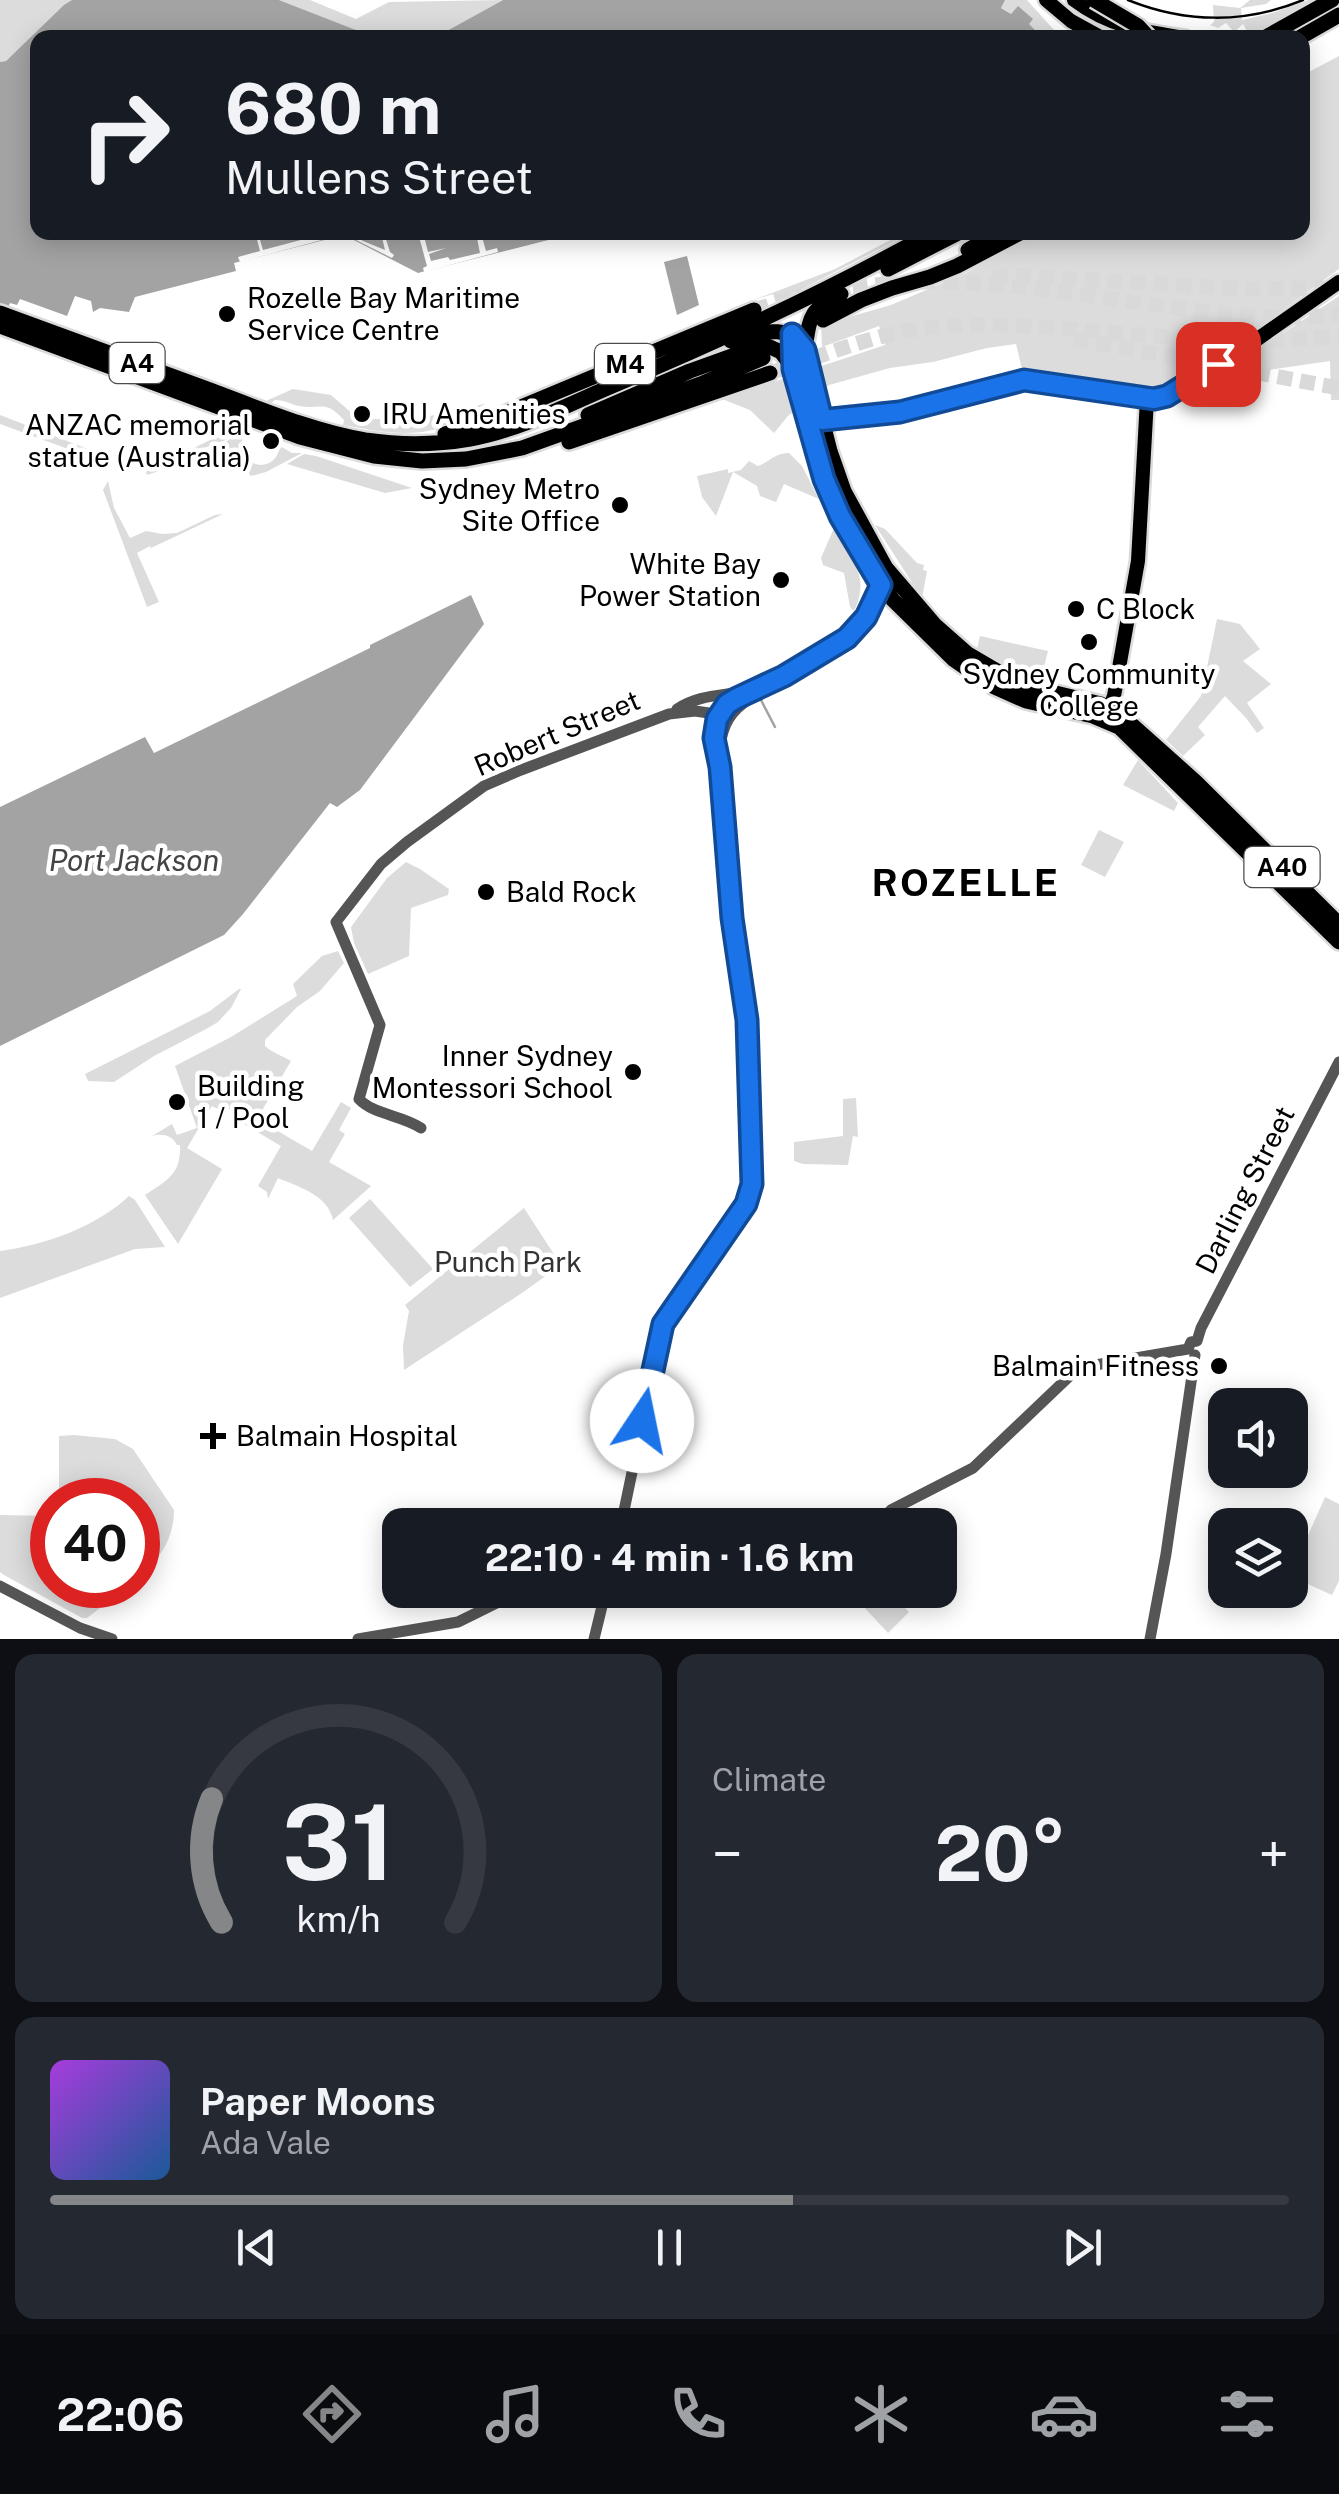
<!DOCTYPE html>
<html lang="en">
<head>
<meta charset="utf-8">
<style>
  :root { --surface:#171b24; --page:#242831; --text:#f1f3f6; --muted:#9ea1a6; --line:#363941; --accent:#858687 }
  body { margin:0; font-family:"Public Sans",sans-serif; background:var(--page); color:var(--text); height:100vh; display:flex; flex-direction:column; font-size:38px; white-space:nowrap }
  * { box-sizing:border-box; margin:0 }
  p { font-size:32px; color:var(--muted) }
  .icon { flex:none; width:55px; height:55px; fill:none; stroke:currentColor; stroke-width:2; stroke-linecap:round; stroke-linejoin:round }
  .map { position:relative; height:1639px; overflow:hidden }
  .panel { display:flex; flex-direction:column; gap:15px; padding:15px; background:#0d0f14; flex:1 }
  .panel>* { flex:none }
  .guide { position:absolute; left:30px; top:30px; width:1280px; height:210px; border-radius:20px; box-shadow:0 5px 25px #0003; background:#171b24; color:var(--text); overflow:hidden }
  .fabs { position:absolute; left:1208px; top:1388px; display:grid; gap:20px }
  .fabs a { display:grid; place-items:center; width:100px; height:100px; border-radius:20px; background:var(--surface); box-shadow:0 5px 25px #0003; font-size:50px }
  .speed { position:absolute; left:30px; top:1478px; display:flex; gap:20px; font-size:50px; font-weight:700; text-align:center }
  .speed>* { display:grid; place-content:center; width:130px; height:130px; border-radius:50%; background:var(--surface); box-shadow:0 5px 25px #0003; line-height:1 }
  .speed .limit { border:15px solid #d22; background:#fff; color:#111 }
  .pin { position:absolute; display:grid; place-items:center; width:85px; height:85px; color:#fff; margin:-42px; border-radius:20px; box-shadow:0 5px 15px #0006 }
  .me { position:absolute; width:110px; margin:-55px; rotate:11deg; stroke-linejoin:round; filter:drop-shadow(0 0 8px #0008) }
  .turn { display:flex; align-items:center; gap:35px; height:210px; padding:0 30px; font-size:45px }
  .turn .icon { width:130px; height:130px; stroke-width:2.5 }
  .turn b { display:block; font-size:70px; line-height:85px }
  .big { font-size:75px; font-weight:700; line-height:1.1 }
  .panel .widget { flex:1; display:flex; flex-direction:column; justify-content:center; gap:15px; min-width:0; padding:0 35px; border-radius:20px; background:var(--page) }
  .panel .dial { align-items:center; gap:0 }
  .dial svg { height:260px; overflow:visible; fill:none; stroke:var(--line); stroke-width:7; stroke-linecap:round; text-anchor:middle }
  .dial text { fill:var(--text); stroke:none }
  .song { display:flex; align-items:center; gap:30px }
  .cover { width:120px; height:120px; border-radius:15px; background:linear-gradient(135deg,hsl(280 70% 55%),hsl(210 70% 35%)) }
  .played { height:10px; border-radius:5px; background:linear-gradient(90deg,var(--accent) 60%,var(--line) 60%) }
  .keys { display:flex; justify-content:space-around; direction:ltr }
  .heat { display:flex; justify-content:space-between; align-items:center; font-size:55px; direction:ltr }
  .panel .tiles { flex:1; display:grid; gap:15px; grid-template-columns:1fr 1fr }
  .widget:last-child { grid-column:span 2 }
  .trip { position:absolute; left:382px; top:1508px; width:575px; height:100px; border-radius:20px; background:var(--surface); box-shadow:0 5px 25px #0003; font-weight:700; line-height:100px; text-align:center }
  .menu { display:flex; height:160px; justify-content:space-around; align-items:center; background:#090b0e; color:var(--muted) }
  .menu .icon { width:70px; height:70px }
  .menu .on { color:var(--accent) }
  .menu b { font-size:45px; color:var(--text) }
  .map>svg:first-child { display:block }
  .green { fill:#dcdcdc }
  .water { fill:#a3a3a3 }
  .pier { fill:#fff }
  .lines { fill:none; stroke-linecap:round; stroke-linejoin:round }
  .stream { stroke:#a3a3a3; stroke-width:2.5 }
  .highway-tunnel { stroke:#d9d9d9; stroke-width:15; stroke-dasharray:15 8; stroke-linecap:butt }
  .major-casing { stroke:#dbdbdb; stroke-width:19 }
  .highway-casing { stroke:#dbdbdb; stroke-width:20 }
  .minor { stroke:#555; stroke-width:11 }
  .major { stroke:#000; stroke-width:14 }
  .highway { stroke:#000; stroke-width:15 }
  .tram { stroke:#000; stroke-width:2.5 }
  .highway-bridge-casing { stroke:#dbdbdb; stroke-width:20; stroke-linecap:butt }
  .highway-bridge { stroke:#000; stroke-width:15 }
  .route-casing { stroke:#114b97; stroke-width:25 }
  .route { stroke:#1a73e8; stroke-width:18 }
  .poi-dot { fill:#000; stroke:#fff; stroke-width:4 }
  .labels { text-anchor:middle; stroke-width:9; stroke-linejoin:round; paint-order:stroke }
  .shield { fill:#fff; stroke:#4c4c4c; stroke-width:2.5 }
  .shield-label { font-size:25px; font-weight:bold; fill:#000 }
  .poi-label { font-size:28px; fill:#000; stroke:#fff; text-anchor:start }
  .street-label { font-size:28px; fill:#000; stroke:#fff }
  .park-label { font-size:28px; fill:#333; stroke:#fff }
  .water-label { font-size:30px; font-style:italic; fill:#444; stroke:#fff }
  .district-label { font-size:38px; font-weight:bold; letter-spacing:2.5px; fill:#000; stroke:#fff }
</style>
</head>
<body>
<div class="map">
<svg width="1339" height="1639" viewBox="0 0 1339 1639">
  <rect width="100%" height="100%" fill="#fff"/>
  <!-- green -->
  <path class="green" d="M 0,0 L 72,0 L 64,6 L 6,61 L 0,62 Z
    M 279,0 L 310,0 L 356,19 L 389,2 L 503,0 L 434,38 L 374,37 Z
    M 1005,0 L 1027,0 L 1054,30 L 1074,37 L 1053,37 L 1045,31 L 1041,35 L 1028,24 L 1032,19 L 1018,7 L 1011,14 L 1000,7 Z
    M 1250,0 L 1271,0 L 1266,4 L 1241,8 L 1242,20 L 1272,13 L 1308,0 L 1319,0 L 1262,33 L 1250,37 L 1243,24 L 1234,32 L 1226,23 L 1218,28 L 1210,25 L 1214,22 L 1213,5 L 1240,8 Z
    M 1339,56 L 1339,269 L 1269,320 L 1165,387 L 1152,390 L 1022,369 L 1016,344 L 987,348 L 933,362 L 890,368 L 829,385 L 788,416 L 774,433 L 750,410 L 722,399 L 885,345 L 879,326 L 822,347 L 821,325 L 891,305 L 966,273 L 1033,233 L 1302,232 L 1303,75 Z
    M 899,233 L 907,233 L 897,240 L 777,302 L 773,294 L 751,301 L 835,269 L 900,235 Z
    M 1339,296 L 1339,400 L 1331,400 L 1330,361 L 1268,370 L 1267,381 L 1246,382 L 1244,359 Z
    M 293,389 L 331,395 L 354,415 L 368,419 L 416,419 L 484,404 L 486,411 C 471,417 456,424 440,428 C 408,438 376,431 343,425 L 344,420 C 324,399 323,410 299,406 C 290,404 285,400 275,400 L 224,441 L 167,461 L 237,427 L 268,400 Z
    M 0,415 L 88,449 L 90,454 L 79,453 L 0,424 Z
    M 244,428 L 248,429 C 224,461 274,482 280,446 L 292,453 L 302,453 L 266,472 L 251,476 L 227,448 L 147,475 L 146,472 L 149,470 L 222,445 Z
    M 789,453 L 802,466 L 819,499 L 784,484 L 776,502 L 760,496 L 757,486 L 733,472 L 716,516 L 702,497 L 697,476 L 728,469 L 728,473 L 741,470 L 749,461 L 758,466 C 770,462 774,453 789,453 Z
    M 304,454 L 316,456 L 412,488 L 385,493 L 287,464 Z
    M 108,481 L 114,508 L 130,538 L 146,531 L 162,534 L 177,533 L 215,515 L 223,514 L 151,548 L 150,546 L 137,553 L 159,602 L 147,607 L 103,490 Z
    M 875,525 L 885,529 L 917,563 L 924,565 L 923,570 L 927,571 L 922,598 Z
    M 834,528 C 851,558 871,576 854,611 L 850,607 L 844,573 L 823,565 L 821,558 Z
    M 1217,619 L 1240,624 L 1260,649 L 1243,661 L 1271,684 L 1247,703 L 1264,728 L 1257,733 L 1246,718 L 1225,696 L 1198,727 L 1205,735 L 1183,756 L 1166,740 L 1201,696 Z
    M 980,636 L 1048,651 L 1042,675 C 1019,673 997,662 977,649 Z
    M 1138,760 L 1178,803 L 1174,811 L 1123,785 Z
    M 1099,830 L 1124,842 L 1105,877 L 1081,865 Z
    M 406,862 L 420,869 L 449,889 L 448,895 L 411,908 L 409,956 L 368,974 L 354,943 L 351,927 L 387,878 Z
    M 338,951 L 344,963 L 320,991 L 297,1007 L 265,1040 L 265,1046 C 271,1052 283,1056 291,1061 L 257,1119 L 312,1151 L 341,1102 L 351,1108 L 339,1130 L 345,1134 L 329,1162 L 371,1186 L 333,1220 C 328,1195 299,1187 278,1178 L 268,1199 L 267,1192 L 258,1186 L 281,1146 L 237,1120 L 239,1115 L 229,1109 L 225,1113 L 212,1106 L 187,1148 L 222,1169 L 178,1244 L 145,1195 C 167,1180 181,1175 180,1145 L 177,1145 C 172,1135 162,1133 152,1136 L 172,1124 L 177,1135 L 197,1128 L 175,1066 L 231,1037 L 297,996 L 293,984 L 322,956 Z
    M 239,989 L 241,989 L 231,1008 L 218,1022 L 208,1028 L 154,1056 L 114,1082 L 88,1081 L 85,1074 L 210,1011 Z
    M 856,1098 L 858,1137 L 853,1136 L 848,1165 L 803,1164 L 794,1161 L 794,1142 L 843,1136 L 843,1099 Z
    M 129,1196 L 135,1200 L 165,1247 L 135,1249 L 0,1298 L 0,1251 C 45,1245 96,1227 129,1196 Z
    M 370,1199 L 433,1269 L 410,1287 L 349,1218 Z
    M 524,1208 L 561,1265 L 522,1293 L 404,1370 L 403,1345 L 409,1311 L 405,1305 Z
    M 74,1435 L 115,1439 L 133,1449 L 174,1510 C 174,1540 159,1559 138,1579 L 138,1500 L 59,1500 L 59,1436 Z
    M 1325,1497 L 1339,1504 L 1339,1581 L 1332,1595 L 1290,1576 Z
    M 0,1515 L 52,1516 L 52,1585 L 130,1585 L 87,1618 L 82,1618 L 4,1575 L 0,1572 Z
    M 848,1590 L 922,1590 L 905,1608 L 909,1612 L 888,1633 Z"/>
  <!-- water -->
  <path class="water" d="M 72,0 L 279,0 L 374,37 L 38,38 L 38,232 L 576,233 L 418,273 L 344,235 L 234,263 L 236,271 L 135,297 L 129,312 L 100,308 L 93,312 L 91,301 L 75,296 L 67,316 L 20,299 L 17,305 L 10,303 L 0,328 L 0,62 L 6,61 L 64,5 Z
    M 503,0 L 1005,0 L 1001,8 L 1011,14 L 1018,6 L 1033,19 L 1029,24 L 1040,35 L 1045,31 L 1053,37 L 434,38 Z
    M 687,256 L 699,305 L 677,315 L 664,262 Z
    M 471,595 L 484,624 L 360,790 L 337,807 L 330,803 L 243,914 L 224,935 L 0,1046 L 0,807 L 145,737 L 154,753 L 370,648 L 370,645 Z"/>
  <!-- pier -->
  <path class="pier" d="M 255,232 L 258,233 L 263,250 L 331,232 L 352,233 L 363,241 L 385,250 L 381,233 L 384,233 L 390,252 L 394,255 L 392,258 L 344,234 L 240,262 L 238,257 L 260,251 Z
    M 418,233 L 423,233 L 425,238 L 442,234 L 425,240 L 428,252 L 446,248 L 429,254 L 431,261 L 448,257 L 450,260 L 480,253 L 476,233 L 481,233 L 486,251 L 497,248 L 498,252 L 424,272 L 423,268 L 427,266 Z"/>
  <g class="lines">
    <!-- stream -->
    <path class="stream" d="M 761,700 L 775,727"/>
    <!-- highway-tunnel -->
    <path class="highway-tunnel" d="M 993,278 L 1013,275 L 1244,289 L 1335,288
      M 920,282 C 1004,281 1088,296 1171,307 C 1227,314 1283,322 1339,314
      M 830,291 L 897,282
      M 754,310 L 803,295
      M 1074,339 L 1339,388
      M 770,373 C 819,357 882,331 933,327 C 1007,320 1081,331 1155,336 C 1217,341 1277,342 1339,336"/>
    <!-- major casing -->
    <g class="major-casing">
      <path id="major" d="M 1046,0 L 1071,21 L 1102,38
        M 1074,0 C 1108,26 1144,32 1186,38
        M 822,420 L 900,412 L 1024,380 L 1139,398 L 1159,398 L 1175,391 L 1259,338 L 1339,282
        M 1105,719 L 1114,696 L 1138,561 L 1147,399"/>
    </g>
    <!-- highway casing -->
    <g class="highway-casing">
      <path id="highway" d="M 1264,38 L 1332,0
        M 1299,38 L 1339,15
        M 968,250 L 999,232
        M 888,269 L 960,232
        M 0,313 C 71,339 142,365 213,391 C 263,410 313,431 365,440 C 400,445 436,445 470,439 C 520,430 567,405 612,386 C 722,340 830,290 933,232
        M 823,320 L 861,300 L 892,288 L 930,277 L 957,266 L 1022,232
        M 0,326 L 300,437 L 374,456 L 422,461 L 466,459 L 522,448 L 703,383 L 763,358
        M 731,341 C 761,333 788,320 806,353
        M 805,349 C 810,316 809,310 841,294
        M 793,369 L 831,498 L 866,563 L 893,600 L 953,659 L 992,686 L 1026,701 L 1093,716 L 1119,727 L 1339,942
        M 816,396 L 830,451 L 844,491 L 886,568 L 934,624 L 968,654 L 1009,678 L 1031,687 L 1101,704 L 1121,715 L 1196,782 L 1339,924
        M 588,415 L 690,371 L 751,349 L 770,347 L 781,352 L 787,360
        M 445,434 L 480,424 L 754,310
        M 569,442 L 770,373"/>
    </g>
    <!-- minor -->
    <path class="minor" d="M 778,679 C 828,646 864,643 883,578
      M 677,709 C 697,696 716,696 740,692
      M 720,748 C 722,725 731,710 751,698
      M 421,1128 C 402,1115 374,1115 359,1099 L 380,1025 L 336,922 L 381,864 L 407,842 L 484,786 L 521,770 L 669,714 L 695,711 L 730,716
      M 1188,1349 L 1191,1342 L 1197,1341 L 1201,1328 L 1339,1062
      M 621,1525 L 663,1324 L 736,1218 L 748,1200 L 752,1189 L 747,1020 L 732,918 L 720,767 L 714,739 L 719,714 L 727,704 L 784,676
      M 874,1525 L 891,1510 L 973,1468 L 1078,1368 L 1188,1349
      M 0,1586 L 80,1628 L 112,1639
      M 358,1639 L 458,1622 L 523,1590
      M 594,1639 L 606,1590
      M 1150,1639 L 1166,1554 L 1195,1355"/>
    <!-- major -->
    <use href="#major" class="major"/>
    <!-- highway -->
    <use href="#highway" class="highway"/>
    <!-- tram -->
    <path class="tram" d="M 1128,0 C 1185,23 1245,24 1303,0"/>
    <!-- highway-bridge casing -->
    <g class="highway-bridge-casing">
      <path id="highway-bridge" d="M 1094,0 L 1138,26 L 1149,38
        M 806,353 L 816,396
        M 793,369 L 794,357"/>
    </g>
    <!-- highway-bridge -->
    <use href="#highway-bridge" class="highway-bridge"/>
  </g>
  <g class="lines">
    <!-- route casing -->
    <g class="route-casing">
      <path id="route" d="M 642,1421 L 663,1324 L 746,1204 L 752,1184 L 747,1020 L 732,918 L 720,767 L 714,738 L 717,719 L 727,704 L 737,698 L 784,676 L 847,638 L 866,617 L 881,585 L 840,516 L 824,479 L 793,369 L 792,334 L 805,350 L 822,420 L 900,412 L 1024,380 L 1154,399 L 1167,396 L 1218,364"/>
    </g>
    <!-- route -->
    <use href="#route" class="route"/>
  </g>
  <!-- markers -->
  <g class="poi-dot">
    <circle cx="227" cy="314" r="10"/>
    <circle cx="362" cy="414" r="10"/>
    <circle cx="271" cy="441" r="10"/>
    <circle cx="620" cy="505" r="10"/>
    <circle cx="781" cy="580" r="10"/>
    <circle cx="1076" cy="609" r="10"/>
    <circle cx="1089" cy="642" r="10"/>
    <circle cx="486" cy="892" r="10"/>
    <circle cx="633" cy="1072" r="10"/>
    <circle cx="177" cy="1102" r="10"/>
    <circle cx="1219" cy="1366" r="10"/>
    <path d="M208 1421h10v10h10v10h-10v10h-10v-10h-10v-10h10z"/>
  </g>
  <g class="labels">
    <!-- shield labels -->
    <g class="shield">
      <rect x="109.5" y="343" width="55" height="40" rx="8"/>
      <rect x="595" y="344" width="60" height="40" rx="8"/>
      <rect x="1244.5" y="847" width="75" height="40" rx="8"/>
    </g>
    <g class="shield-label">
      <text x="137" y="372">A4</text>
      <text x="625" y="373">M4</text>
      <text x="1282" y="876">A40</text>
    </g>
    <!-- poi labels -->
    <g class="poi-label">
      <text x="247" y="308">Rozelle Bay Maritime<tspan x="247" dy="32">Service Centre</tspan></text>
      <text x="382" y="424">IRU Amenities</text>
      <text x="251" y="435" text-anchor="end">ANZAC memorial<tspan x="251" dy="32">statue (Australia)</tspan></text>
      <text x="600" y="499" text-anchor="end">Sydney Metro<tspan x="600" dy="32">Site Office</tspan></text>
      <text x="761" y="574" text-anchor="end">White Bay<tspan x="761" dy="32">Power Station</tspan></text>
      <text x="1096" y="619">C Block</text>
      <text x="1089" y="684" text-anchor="middle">Sydney Community<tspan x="1089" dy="32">College</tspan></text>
      <text x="506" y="902">Bald Rock</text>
      <text x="613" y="1066" text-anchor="end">Inner Sydney<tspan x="613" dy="32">Montessori School</tspan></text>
      <text x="197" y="1096">Building<tspan x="197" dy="32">1 / Pool</tspan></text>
      <text x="1199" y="1376" text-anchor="end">Balmain Fitness</text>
      <text x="236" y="1446">Balmain Hospital</text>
    </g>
    <!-- street labels -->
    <g class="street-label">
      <text transform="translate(557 733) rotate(-23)" y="10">Robert Street</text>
      <text transform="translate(1245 1190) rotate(-63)" y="10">Darling Street</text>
    </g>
    <!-- park labels -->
    <g class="park-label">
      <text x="508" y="1272">Punch Park</text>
    </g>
    <!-- water labels -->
    <g class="water-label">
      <text x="134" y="871">Port Jackson</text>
    </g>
    <!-- district labels -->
    <g class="district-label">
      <text x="966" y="896">ROZELLE</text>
    </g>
  </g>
</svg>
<div class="fabs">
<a><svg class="icon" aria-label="sound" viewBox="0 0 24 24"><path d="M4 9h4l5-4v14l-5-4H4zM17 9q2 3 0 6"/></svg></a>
<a><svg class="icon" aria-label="layers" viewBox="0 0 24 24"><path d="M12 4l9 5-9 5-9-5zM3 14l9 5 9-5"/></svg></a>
</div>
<div class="speed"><div class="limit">40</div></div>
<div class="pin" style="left:1218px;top:364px;background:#d93025"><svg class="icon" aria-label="arrive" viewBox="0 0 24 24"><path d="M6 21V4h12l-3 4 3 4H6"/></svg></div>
<svg class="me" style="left:642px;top:1421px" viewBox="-20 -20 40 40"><circle r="19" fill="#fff"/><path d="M0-13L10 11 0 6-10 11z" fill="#1a73e8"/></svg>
<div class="trip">22:10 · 4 min · 1.6 km</div>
<div class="guide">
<div class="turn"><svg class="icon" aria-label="right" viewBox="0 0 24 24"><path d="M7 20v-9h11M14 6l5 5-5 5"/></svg><div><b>680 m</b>Mullens Street</div></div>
</div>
</div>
<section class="panel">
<div class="tiles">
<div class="widget dial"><svg viewBox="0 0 100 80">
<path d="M14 69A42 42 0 1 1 86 69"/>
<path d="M14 69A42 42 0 0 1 11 31" stroke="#858687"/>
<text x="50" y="56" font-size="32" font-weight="700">31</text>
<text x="50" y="72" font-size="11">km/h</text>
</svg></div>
<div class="widget"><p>Climate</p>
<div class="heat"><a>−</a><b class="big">20°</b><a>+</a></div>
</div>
<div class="widget">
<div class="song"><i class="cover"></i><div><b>Paper Moons</b><p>Ada Vale</p></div></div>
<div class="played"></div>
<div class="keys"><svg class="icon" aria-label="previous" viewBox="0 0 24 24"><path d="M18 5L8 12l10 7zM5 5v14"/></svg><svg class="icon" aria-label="pause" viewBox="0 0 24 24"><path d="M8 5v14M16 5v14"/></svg><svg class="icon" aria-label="next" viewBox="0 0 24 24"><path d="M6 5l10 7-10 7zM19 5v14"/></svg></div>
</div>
</div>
</section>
<nav class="menu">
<b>22:06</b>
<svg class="icon on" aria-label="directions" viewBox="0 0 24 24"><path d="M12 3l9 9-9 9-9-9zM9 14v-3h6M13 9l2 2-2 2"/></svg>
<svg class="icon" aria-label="music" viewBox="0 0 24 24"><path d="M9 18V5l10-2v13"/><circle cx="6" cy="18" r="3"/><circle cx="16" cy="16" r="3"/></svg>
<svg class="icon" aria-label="phone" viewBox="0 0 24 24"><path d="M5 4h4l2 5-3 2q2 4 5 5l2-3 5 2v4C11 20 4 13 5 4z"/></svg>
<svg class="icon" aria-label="climate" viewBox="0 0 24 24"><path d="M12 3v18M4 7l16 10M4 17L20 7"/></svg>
<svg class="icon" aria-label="car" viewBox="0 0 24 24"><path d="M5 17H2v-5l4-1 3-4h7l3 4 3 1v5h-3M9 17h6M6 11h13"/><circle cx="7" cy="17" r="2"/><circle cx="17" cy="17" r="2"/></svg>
<svg class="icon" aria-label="filters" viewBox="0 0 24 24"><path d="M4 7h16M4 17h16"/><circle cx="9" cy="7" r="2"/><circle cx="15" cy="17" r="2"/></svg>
</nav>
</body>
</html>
